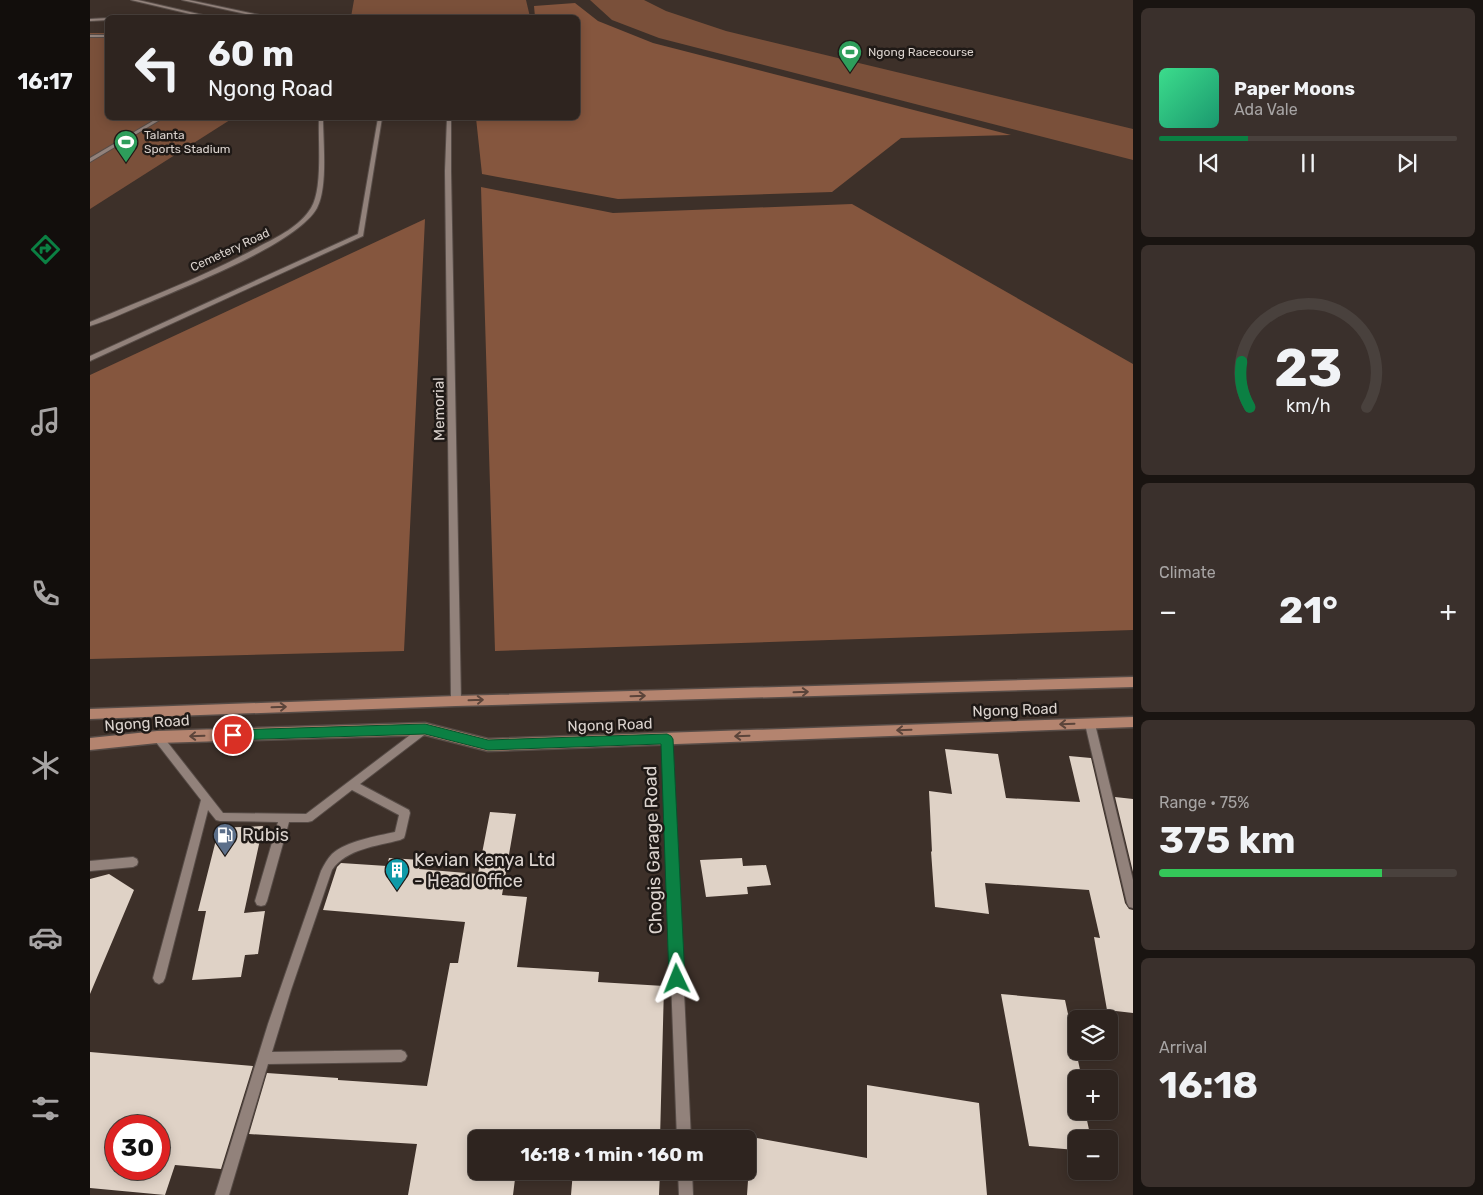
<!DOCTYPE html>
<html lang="en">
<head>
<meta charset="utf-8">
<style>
  :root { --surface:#2e241f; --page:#3a302c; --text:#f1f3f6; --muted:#a7a4a4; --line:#49413d; --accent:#0b8043 }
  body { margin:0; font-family:Rubik,sans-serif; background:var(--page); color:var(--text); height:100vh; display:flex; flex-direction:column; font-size:19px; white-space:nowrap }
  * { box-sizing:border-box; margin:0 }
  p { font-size:16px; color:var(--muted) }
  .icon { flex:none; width:28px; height:28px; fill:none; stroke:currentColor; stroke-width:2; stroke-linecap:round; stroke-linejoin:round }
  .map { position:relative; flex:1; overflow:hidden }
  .details { display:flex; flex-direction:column; gap:8px; padding:8px; background:#191411; width:350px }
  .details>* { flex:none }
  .top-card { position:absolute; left:15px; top:15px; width:475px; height:105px; border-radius:8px; box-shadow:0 2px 12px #0003,0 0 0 1px var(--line); background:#2e241f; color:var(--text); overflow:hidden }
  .controls { position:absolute; left:978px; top:1010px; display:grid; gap:10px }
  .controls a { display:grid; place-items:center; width:50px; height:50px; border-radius:8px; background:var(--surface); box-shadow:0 2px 12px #0003,0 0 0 1px var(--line); font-size:25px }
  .speed { position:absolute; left:15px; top:1115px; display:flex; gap:10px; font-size:25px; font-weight:700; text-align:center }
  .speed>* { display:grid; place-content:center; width:65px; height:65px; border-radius:50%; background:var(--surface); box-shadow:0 2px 12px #0003,0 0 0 1px var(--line); line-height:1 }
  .speed .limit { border:8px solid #d22; background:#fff; color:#111 }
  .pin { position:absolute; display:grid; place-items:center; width:42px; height:42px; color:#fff; margin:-21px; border:2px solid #fff; border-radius:50%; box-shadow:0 1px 5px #0007 }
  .me { position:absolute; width:55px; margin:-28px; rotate:358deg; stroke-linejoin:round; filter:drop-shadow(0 0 4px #0008) }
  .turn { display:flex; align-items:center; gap:18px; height:105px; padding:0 20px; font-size:22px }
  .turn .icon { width:65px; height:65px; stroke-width:2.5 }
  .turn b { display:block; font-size:35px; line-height:42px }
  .big { font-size:38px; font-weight:700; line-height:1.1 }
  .details .card { flex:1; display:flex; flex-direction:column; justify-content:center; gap:8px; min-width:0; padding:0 18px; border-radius:8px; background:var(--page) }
  .details .dial { align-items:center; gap:0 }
  .dial svg { height:130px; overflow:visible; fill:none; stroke:var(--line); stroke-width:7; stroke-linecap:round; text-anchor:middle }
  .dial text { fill:var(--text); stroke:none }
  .song { display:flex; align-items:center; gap:15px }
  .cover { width:60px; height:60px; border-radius:8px; background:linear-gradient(135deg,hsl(150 70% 55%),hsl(160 70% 35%)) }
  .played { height:5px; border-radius:2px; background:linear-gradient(90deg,var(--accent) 30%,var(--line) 30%) }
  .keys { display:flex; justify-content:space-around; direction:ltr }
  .heat { display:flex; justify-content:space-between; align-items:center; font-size:28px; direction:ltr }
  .charge { height:8px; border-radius:4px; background:linear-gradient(90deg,#34c759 75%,var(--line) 0) }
  .trip { position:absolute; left:378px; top:1130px; width:288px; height:50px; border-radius:8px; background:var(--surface); box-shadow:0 2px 12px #0003,0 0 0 1px var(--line); font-weight:700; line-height:50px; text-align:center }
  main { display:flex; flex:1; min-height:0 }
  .dock { display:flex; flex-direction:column; width:90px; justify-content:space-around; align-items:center; background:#120e0c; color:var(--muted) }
  .dock .icon { width:35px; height:35px }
  .dock .selected { color:var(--accent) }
  .dock b { font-size:22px; color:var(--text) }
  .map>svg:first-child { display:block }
  .green { fill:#7a503a }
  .forest { fill:#85563e }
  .building { fill:#dfd2c6; fill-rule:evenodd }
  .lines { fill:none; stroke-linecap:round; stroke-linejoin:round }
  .minor-casing { stroke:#574c47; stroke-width:2 }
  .major-casing { stroke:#574c47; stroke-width:3 }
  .minor { fill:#92827b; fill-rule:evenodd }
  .major { fill:#b4846f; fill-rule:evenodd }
  .oneway { stroke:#5b443a }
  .route { fill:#0b8043; stroke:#07532c }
  .labels { text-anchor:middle; stroke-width:5; stroke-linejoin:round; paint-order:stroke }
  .far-poi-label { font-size:12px; fill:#dbd3ce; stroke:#1f1916; text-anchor:start }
  .far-street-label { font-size:12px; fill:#dbd3ce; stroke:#1f1916 }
  .street-label { font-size:15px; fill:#dbd3ce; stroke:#1f1916 }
  .near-poi-label { font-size:18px; fill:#dbd3ce; stroke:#1f1916; text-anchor:start }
  .near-street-label { font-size:18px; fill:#dbd3ce; stroke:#1f1916 }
</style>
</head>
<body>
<main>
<nav class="dock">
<b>16:17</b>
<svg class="icon selected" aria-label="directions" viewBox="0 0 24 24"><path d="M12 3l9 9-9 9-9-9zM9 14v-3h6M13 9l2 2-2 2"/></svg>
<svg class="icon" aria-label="music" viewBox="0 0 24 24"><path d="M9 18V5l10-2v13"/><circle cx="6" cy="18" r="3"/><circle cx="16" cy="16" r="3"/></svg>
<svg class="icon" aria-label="phone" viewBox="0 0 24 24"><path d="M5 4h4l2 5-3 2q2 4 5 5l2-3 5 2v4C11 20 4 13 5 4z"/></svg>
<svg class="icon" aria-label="climate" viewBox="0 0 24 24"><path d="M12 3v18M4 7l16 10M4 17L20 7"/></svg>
<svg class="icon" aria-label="car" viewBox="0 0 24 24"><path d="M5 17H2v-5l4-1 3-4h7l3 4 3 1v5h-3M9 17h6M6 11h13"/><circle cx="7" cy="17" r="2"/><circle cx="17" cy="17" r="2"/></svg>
<svg class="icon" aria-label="filters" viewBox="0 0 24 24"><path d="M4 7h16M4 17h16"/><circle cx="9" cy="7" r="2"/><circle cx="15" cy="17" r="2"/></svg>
</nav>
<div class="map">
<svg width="1043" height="1195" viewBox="0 0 1043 1195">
  <rect width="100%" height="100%" fill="#3d3029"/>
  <!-- green -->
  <path class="green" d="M 264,0 L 436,0 L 440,17 L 261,17 Z
    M 500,0 L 554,0 L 576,11 L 636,31 L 1043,129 L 1043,160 L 569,38 L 522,20 Z
    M 0,33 L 17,33 L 18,118 L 143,118 L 0,209 Z"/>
  <!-- forest -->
  <path class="forest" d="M 485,3 L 508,21 L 563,43 L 921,135 L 811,138 L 742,192 L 528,199 L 392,174 L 386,118 L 488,118 L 488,18 L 445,17 L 444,6 Z
    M 391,187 L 523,213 L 762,204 L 1043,364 L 1043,630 L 405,651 Z
    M 335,219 L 314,651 L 0,659 L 0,375 Z"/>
  <!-- building -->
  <path class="building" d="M 855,749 L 908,754 L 916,798 L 990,802 L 979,756 L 1001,758 L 1035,903 L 1039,909 L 1043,910 L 1043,1013 L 1017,1010 L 1004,937 L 1010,938 L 999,890 L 895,883 L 899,914 L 845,907 L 841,851 L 842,852 L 839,791 L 862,794 Z
    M 1025,797 L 1043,799 L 1043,872 Z
    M 400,812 L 426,814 L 412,895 L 437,897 L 427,967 L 509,972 L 508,982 L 574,986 L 570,1139 L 386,1139 L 386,1171 L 426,1171 L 423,1195 L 318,1195 L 327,1144 L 159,1134 L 177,1073 L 248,1078 L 248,1080 L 337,1086 L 360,963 L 368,963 L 375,922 L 233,910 L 247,867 L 251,863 L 297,866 L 299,858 L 331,860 L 329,869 L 388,874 Z
    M 173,826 L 154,913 L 175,911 L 168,954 L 155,955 L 151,977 L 102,980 L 116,911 L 108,911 L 129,828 Z
    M 652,858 L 653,866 L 676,865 L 681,885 L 657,887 L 658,894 L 616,897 L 610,860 Z
    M 19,874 L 44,890 L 0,994 L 0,879 Z
    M 911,994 L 975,1000 L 992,1079 L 986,1079 L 986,1111 L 995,1111 L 1001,1139 L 986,1139 L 986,1150 L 939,1146 Z
    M 0,1052 L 163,1066 L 131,1169 L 85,1165 L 75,1195 L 0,1188 ZM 26,1126 L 69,1126 L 69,1169 L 26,1169 Z
    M 777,1085 L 889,1103 L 897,1195 L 657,1195 L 661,1137 L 777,1158 Z
    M 483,1171 L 570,1171 L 569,1195 L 481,1195 Z"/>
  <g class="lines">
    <!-- minor casing -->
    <g class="minor-casing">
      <path id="minor" d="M 41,0 L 48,0 L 126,18 L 117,18 Z
        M 92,0 L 99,0 L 184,18 L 174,18 Z
        M 18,18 L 18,20 L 0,21 L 0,19 Z
        M 0,35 L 18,35 L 18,37 L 0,37 Z
        M 68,118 L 73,118 L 0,162 L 0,158 Z
        M 229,118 L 233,118 C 233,142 238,187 227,208 C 207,244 99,285 60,302 C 40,310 20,320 0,326 L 0,322 C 57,298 116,276 170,246 C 188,237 210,226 221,208 C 233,189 228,141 229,118 Z
        M 288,118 L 292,118 L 273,236 L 0,361 L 0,356 L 268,234 Z
        M 357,118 L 361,118 L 361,171 L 371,701 L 369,704 L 363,704 L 361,701 L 355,171 Z
        M 1000,720 L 1003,721 L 1005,724 L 1043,880 L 1043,908 L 1039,907 L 1037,903 L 995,724 L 997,721 Z
        M 335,725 L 338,726 L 340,729 L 338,732 L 270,784 L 319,810 L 320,813 L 315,835 L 314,838 L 310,840 C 287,846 256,849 242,870 L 201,990 L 182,1052 L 311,1050 L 315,1052 L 317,1056 L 315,1060 L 311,1062 L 178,1064 L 139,1195 L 125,1195 L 178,1024 L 231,871 C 234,865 237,859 242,854 C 256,841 287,836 305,832 L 309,815 L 262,790 L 222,821 L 218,822 L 199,822 L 177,901 L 175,905 L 171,906 L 167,905 L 165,901 L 188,822 L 130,821 L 126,820 L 118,810 L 75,978 L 73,982 L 69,984 L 65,982 L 63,978 L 111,800 L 62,737 L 63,734 L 67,733 L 71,734 L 133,813 L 216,814 L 332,726 Z
        M 577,735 L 581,736 L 582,739 L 601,1139 L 587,1139 L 572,739 L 573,736 Z
        M 43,857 L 47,859 L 48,862 L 47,865 L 43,867 L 0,871 L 0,861 Z
        M 588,1171 L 602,1171 L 603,1195 L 589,1195 Z"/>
    </g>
    <!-- major casing -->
    <g class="major-casing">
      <path id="major" d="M 1043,677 L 1043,687 L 366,706 L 0,719 L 0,709 L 366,696 Z
        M 1043,717 L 1043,727 L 398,751 L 335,735 L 67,743 L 0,750 L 0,738 L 67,731 L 335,723 L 398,739 Z"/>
    </g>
    <!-- minor -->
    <use href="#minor" class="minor"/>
    <!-- major -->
    <use href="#major" class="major"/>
  </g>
  <!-- one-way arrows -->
  <defs><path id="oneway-shaft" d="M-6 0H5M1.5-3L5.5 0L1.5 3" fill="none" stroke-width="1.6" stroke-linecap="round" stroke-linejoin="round" transform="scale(1.25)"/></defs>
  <g class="oneway">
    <use href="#oneway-shaft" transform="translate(711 692) rotate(-2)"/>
    <use href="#oneway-shaft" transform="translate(548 696) rotate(-2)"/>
    <use href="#oneway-shaft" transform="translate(386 700) rotate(-2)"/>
    <use href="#oneway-shaft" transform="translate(189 707) rotate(-2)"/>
    <use href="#oneway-shaft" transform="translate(977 724) rotate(178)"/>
    <use href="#oneway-shaft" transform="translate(814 730) rotate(178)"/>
    <use href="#oneway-shaft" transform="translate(107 736) rotate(178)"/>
    <use href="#oneway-shaft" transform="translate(652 736) rotate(178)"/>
  </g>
  <!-- route -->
  <path class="route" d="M 335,724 L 398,740 L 577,734 L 581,736 L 583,739 L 595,979 L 592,984 L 587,986 L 581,984 L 579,979 L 571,744 L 398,750 L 335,734 L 143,740 L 139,739 L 137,735 L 139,732 L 143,730 Z"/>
  <!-- icons -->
  <defs>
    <g id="stadium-pin" transform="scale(1.25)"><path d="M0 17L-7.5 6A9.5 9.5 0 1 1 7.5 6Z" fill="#2e9e5b" stroke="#1f1916"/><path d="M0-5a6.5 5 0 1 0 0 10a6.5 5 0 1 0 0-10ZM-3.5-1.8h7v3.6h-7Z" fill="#fff"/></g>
    <g id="fuel-pin" transform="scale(1.25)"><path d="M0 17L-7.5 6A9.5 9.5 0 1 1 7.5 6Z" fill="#5c6f8a" stroke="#1f1916"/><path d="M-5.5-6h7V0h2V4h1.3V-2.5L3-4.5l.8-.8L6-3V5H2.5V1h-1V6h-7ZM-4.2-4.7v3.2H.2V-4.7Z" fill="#fff"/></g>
    <g id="building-pin" transform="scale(1.25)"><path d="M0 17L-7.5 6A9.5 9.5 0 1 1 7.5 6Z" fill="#0f9aa8" stroke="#1f1916"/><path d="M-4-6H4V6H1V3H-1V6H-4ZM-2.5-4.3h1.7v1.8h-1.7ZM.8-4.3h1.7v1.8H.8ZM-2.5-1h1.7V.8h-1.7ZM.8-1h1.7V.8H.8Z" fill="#fff"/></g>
  </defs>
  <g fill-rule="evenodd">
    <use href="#stadium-pin" x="760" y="52"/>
    <use href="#stadium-pin" x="36" y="142"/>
    <use href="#fuel-pin" x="135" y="835"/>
    <use href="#building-pin" x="307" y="870"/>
  </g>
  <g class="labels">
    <!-- far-poi labels -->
    <g class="far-poi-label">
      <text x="778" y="56">Ngong Racecourse</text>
      <text x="54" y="139">Talanta<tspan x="54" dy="14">Sports Stadium</tspan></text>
    </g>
    <!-- far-street labels -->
    <g class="far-street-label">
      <text transform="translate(140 250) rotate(-25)" y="4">Cemetery Road</text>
    </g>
    <!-- street labels -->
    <g class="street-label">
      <text transform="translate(349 409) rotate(-91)" y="5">Memorial</text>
      <text transform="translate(925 710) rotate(-2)" y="5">Ngong Road</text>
      <text transform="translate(57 723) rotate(-4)" y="5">Ngong Road</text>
      <text transform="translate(520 725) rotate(-2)" y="5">Ngong Road</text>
    </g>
    <!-- near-poi labels -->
    <g class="near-poi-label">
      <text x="152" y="841">Rubis</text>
      <text x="324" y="866">Kevian Kenya Ltd<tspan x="324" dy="21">- Head Office</tspan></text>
    </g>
    <!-- near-street labels -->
    <g class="near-street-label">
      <text transform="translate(563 850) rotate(-92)" y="6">Chogis Garage Road</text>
    </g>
  </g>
</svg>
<div class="controls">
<a><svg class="icon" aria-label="layers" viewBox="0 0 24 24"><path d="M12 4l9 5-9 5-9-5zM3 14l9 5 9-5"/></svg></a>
<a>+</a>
<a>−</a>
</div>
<div class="speed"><div class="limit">30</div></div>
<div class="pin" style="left:143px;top:735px;background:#d93025"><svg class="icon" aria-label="arrive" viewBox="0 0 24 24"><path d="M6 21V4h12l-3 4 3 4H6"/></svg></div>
<svg class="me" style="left:587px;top:979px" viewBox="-20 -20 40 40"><path d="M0-17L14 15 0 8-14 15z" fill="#0b8043" stroke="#fff" stroke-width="4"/></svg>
<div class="trip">16:18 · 1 min · 160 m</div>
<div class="top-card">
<div class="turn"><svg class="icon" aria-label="left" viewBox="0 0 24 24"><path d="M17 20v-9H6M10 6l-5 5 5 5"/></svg><div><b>60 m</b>Ngong Road</div></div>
</div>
</div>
<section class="details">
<div class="card">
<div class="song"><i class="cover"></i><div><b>Paper Moons</b><p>Ada Vale</p></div></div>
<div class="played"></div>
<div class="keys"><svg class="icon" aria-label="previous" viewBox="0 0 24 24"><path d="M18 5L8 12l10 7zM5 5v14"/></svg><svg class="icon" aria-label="pause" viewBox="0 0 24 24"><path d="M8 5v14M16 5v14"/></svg><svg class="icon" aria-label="next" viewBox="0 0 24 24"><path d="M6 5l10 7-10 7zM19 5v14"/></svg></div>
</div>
<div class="card dial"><svg viewBox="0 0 100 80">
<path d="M14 69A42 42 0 1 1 86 69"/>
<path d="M14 69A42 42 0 0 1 9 41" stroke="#0b8043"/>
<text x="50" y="56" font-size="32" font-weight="700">23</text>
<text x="50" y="72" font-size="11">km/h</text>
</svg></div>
<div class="card"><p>Climate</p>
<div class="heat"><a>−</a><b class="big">21°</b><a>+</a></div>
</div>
<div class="card"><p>Range · 75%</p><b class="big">375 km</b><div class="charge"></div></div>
<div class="card"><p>Arrival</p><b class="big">16:18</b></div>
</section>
</main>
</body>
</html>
